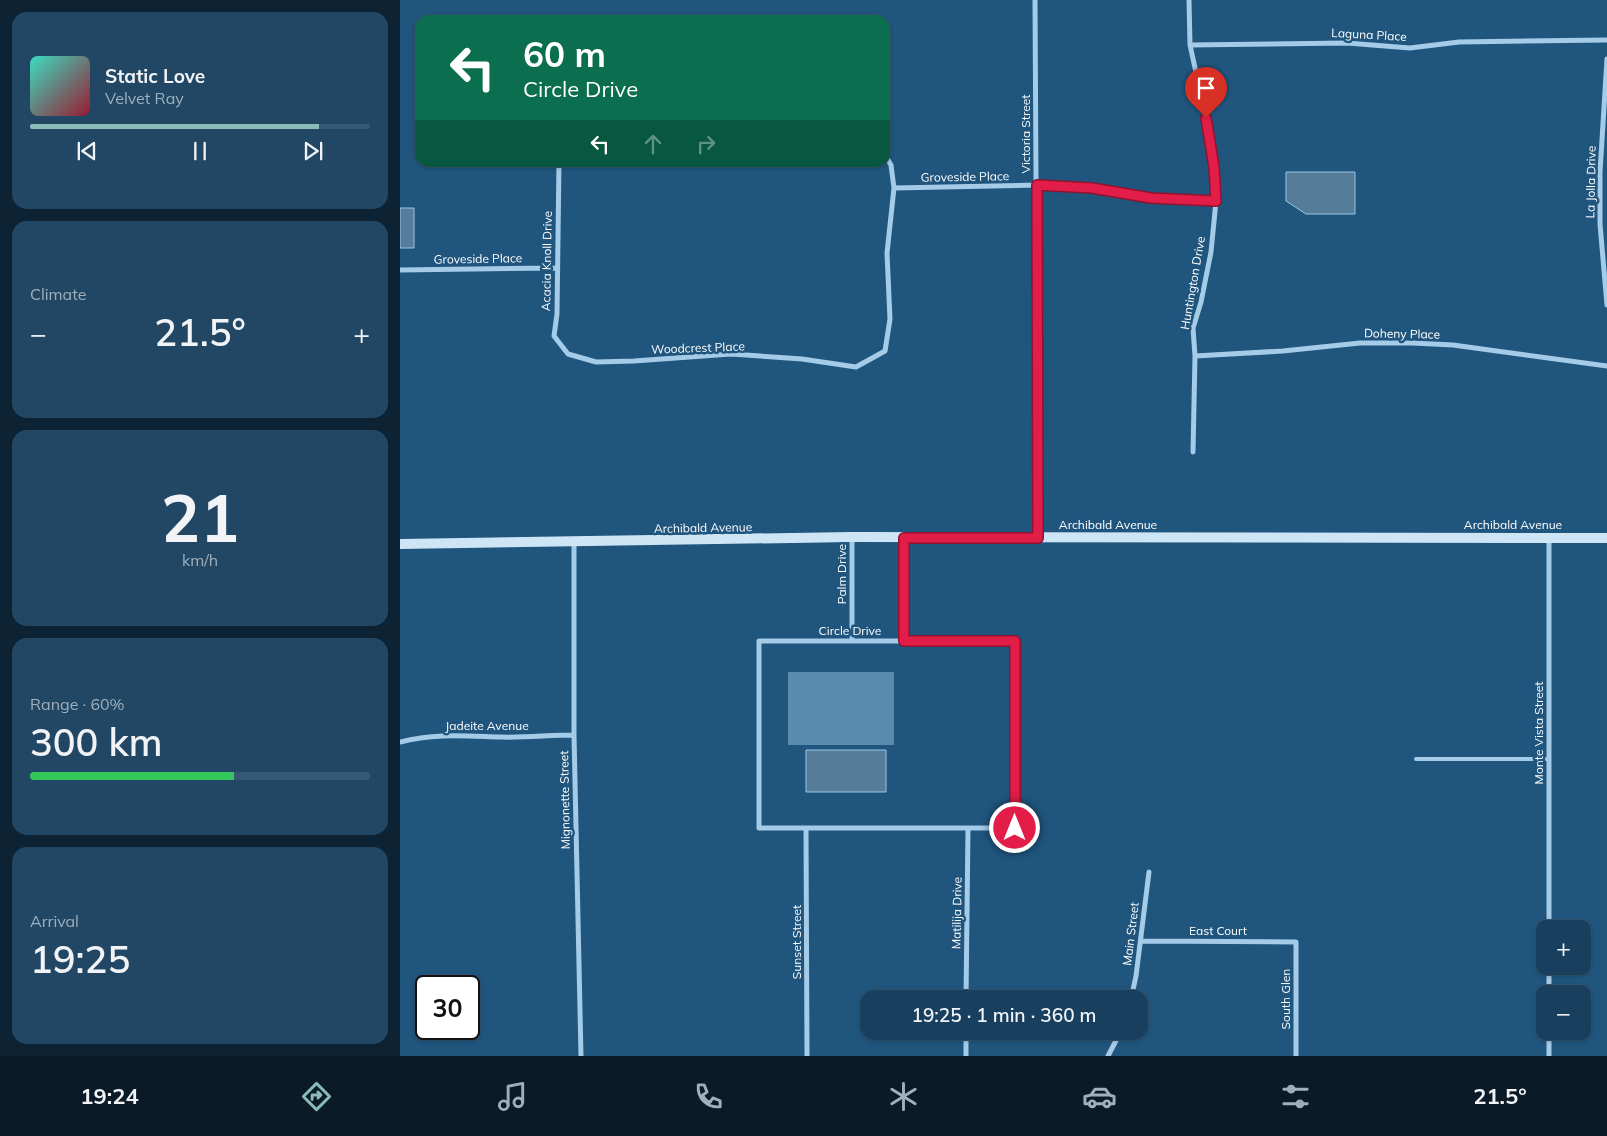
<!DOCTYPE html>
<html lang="en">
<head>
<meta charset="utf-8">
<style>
  :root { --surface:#18405e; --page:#214764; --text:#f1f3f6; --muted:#9fafbc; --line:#365973; --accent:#8bbbb9 }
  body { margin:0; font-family:Mulish,sans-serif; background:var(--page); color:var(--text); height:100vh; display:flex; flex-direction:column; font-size:19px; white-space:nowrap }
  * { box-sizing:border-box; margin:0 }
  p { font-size:16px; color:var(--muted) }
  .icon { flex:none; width:28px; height:28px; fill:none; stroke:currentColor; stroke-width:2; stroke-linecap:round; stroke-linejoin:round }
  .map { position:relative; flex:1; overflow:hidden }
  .panel { display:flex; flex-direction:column; gap:12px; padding:12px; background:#0d2334; width:400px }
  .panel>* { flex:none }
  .hud { position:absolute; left:15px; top:15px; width:475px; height:152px; border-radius:15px; box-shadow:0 1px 4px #0004,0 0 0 1px var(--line); background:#0b6e4f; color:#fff; overflow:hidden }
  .controls { position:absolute; left:1136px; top:920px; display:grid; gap:10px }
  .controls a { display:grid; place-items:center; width:55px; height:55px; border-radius:10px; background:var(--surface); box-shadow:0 1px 4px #0004,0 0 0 1px var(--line); font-size:25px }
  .speed { position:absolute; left:15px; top:975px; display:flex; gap:10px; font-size:25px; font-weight:700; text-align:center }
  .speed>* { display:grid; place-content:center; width:65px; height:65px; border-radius:50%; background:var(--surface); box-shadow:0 1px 4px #0004,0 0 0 1px var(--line); line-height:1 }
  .speed .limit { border:2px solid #111; border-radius:8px; background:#fff; color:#111 }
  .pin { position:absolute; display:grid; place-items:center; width:42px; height:42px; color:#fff; margin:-51px -21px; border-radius:50% 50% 50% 0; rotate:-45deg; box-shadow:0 0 5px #0007 }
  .pin .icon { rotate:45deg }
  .me { position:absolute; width:55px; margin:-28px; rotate:0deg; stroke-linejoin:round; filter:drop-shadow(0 0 4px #0008) }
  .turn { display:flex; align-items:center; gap:18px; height:105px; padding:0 25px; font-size:22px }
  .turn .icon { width:65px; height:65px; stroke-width:2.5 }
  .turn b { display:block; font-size:35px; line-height:42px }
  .lanes { display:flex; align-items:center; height:48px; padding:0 25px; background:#0003; justify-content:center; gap:25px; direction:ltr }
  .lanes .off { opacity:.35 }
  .big { font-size:38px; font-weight:600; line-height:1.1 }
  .panel .widget { flex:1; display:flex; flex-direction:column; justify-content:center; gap:8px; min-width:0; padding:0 18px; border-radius:15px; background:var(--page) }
  .panel .dial { align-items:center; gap:0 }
  .dial b { font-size:65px; line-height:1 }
  .song { display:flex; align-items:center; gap:15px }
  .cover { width:60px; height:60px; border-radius:8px; background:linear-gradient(135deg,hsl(170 70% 55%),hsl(350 70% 35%)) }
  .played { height:5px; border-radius:2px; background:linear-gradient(90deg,var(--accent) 85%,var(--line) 85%) }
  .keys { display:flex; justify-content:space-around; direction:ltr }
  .heat { display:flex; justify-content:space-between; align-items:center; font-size:28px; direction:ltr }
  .charge { height:8px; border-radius:4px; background:linear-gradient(90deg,#34c759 60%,var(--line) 0) }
  .trip { position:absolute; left:460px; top:990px; width:288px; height:50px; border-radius:15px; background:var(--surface); box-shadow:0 1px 4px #0004,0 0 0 1px var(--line); font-weight:600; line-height:50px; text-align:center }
  .menu { display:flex; height:80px; justify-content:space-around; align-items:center; background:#0a1a26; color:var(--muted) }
  .menu .icon { width:35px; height:35px }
  .menu .active { color:var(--accent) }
  .menu b { font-size:22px; color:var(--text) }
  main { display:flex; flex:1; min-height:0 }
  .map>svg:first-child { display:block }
  .water { fill:#557c99; stroke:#98c8e8 }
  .building { fill:#598baf }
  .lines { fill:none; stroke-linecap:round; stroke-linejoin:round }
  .lane { stroke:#a4cbe7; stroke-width:4 }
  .street { stroke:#a4cbe7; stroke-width:5 }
  .secondary { stroke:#cee5f6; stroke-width:10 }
  .route-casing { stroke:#92132f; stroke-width:12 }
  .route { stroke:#e11d48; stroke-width:9 }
  .labels { text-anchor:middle; stroke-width:5; stroke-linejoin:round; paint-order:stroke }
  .street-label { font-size:12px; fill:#fff; stroke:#20557e }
</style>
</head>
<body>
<main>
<section class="panel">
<div class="widget">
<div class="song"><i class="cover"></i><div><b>Static Love</b><p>Velvet Ray</p></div></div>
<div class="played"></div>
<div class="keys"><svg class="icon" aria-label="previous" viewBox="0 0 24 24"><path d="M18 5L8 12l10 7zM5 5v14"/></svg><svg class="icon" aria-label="pause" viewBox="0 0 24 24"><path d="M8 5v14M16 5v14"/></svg><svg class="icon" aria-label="next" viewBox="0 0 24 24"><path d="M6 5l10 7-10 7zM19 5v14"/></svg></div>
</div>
<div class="widget"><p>Climate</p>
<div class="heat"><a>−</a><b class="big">21.5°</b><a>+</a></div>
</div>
<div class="widget dial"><b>21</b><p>km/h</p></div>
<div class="widget"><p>Range · 60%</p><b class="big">300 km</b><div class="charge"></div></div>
<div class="widget"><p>Arrival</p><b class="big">19:25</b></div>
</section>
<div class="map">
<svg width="1207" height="1056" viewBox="0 0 1207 1056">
  <rect width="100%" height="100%" fill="#20557e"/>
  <!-- water -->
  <path class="water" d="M 886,172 L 955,172 L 955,214 L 906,214 L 886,201 Z
    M 0,208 L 14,208 L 14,248 L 0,248 Z
    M 406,750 L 486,750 L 486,792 L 406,792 Z"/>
  <!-- building -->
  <path class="building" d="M 388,672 L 494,672 L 494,745 L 388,745 Z"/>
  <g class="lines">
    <!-- lane -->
    <path class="lane" d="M 1016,759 L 1149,759"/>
    <!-- street -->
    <path class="street" d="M 635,0 L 638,537
      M 789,0 L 790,45 L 806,118 L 813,167 L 816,201 L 811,252 L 801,302 L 793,328 L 795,356 L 793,452
      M 790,45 L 947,43 L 1010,48 L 1059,42 L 1207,40
      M 1207,59 L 1200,172 L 1200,224 L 1207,305
      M 159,162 L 157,314 L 154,336 L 168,354 L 196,362 L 234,361 L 331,354 L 402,359 L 456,367 L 485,351 L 490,319 L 487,253 L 494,188 L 491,165 L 485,155
      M 494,188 L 637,185 L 692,188 L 751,198 L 816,201
      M 0,270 L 157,268
      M 795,356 L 883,351 L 960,343 L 1012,343 L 1053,345 L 1207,366
      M 452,537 L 452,641
      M 504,537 L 504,641
      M 1149,537 L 1149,929
      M 174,543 L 174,735 L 181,1056
      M 359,641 L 615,641 L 615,828 L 359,828 Z
      M 0,742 C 34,733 66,736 100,737 C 125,738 149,735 174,735
      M 406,828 L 407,1056
      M 741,941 L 896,942 L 896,1056
      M 1149,966 L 1149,994
      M 566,999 L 568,828
      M 731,999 L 736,976 L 749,872
      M 1149,1031 L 1149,1056
      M 566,1056 L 566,1031
      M 708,1056 L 721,1031"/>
    <!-- secondary -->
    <path class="secondary" d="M 0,544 L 452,537 L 1207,538"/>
  </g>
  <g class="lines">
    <!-- route casing -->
    <g class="route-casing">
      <path id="route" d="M 615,828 L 615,641 L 504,641 L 504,538 L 638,538 L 637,185 L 692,188 L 751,198 L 816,201 L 814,167 L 806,118"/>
    </g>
    <!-- route -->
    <use href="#route" class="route"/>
  </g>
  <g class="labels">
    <!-- street labels -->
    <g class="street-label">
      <text transform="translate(969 35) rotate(3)" y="4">Laguna Place</text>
      <text transform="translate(626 134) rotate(-90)" y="4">Victoria Street</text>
      <text transform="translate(565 177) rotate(-1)" y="4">Groveside Place</text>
      <text transform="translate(1191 182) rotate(-89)" y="4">La Jolla Drive</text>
      <text transform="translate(78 259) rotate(-1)" y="4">Groveside Place</text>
      <text transform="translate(147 261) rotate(-89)" y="4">Acacia Knoll Drive</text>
      <text transform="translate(793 283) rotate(-80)" y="4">Huntington Drive</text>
      <text transform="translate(1002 334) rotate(1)" y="4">Doheny Place</text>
      <text transform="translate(298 348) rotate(-2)" y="4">Woodcrest Place</text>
      <text x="708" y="529">Archibald Avenue</text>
      <text x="1113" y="529">Archibald Avenue</text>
      <text transform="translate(303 528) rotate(-1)" y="4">Archibald Avenue</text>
      <text transform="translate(442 574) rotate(-90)" y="4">Palm Drive</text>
      <text x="450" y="635">Circle Drive</text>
      <text x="87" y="730">Jadeite Avenue</text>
      <text transform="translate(1139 733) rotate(-90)" y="4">Monte Vista Street</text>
      <text transform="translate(165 800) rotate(-91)" y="4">Mignonette Street</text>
      <text transform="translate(557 913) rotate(-89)" y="4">Matilija Drive</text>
      <text x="818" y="935">East Court</text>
      <text transform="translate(731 934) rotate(-83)" y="4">Main Street</text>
      <text transform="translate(397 942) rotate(-90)" y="4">Sunset Street</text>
      <text transform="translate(886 999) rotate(-90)" y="4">South Glen</text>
    </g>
  </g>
</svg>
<div class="controls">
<a>+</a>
<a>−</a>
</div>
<div class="speed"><div class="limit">30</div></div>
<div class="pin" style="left:806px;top:118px;background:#d93025"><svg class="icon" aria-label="arrive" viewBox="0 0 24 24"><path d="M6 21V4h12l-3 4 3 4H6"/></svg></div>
<svg class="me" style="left:615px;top:828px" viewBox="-20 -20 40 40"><circle r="17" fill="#e11d48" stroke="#fff" stroke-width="3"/><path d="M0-11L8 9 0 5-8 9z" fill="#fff"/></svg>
<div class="trip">19:25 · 1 min · 360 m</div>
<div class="hud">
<div class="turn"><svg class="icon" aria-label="left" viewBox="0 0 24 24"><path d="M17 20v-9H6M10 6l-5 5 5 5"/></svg><div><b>60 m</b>Circle Drive</div></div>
<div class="lanes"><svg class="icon" aria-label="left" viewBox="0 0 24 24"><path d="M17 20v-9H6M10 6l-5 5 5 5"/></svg><svg class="icon off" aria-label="ahead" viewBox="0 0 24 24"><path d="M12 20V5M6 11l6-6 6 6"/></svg><svg class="icon off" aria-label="right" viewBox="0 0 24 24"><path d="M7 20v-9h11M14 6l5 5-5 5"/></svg></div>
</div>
</div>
</main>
<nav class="menu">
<b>19:24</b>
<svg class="icon active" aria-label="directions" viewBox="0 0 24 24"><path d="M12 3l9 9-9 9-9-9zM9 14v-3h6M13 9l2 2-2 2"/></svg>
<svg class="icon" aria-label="music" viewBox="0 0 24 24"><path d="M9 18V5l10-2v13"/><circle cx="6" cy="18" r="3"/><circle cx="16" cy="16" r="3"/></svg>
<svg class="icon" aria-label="phone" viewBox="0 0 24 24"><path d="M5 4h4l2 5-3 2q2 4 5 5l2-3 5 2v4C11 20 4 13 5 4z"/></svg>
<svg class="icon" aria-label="climate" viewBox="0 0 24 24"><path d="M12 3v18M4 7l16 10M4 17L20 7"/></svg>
<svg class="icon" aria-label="car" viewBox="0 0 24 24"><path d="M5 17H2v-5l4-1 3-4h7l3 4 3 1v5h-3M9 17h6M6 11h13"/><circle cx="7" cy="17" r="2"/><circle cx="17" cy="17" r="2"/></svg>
<svg class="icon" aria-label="filters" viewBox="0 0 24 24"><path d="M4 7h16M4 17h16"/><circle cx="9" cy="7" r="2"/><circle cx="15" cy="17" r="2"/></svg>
<b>21.5°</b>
</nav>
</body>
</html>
